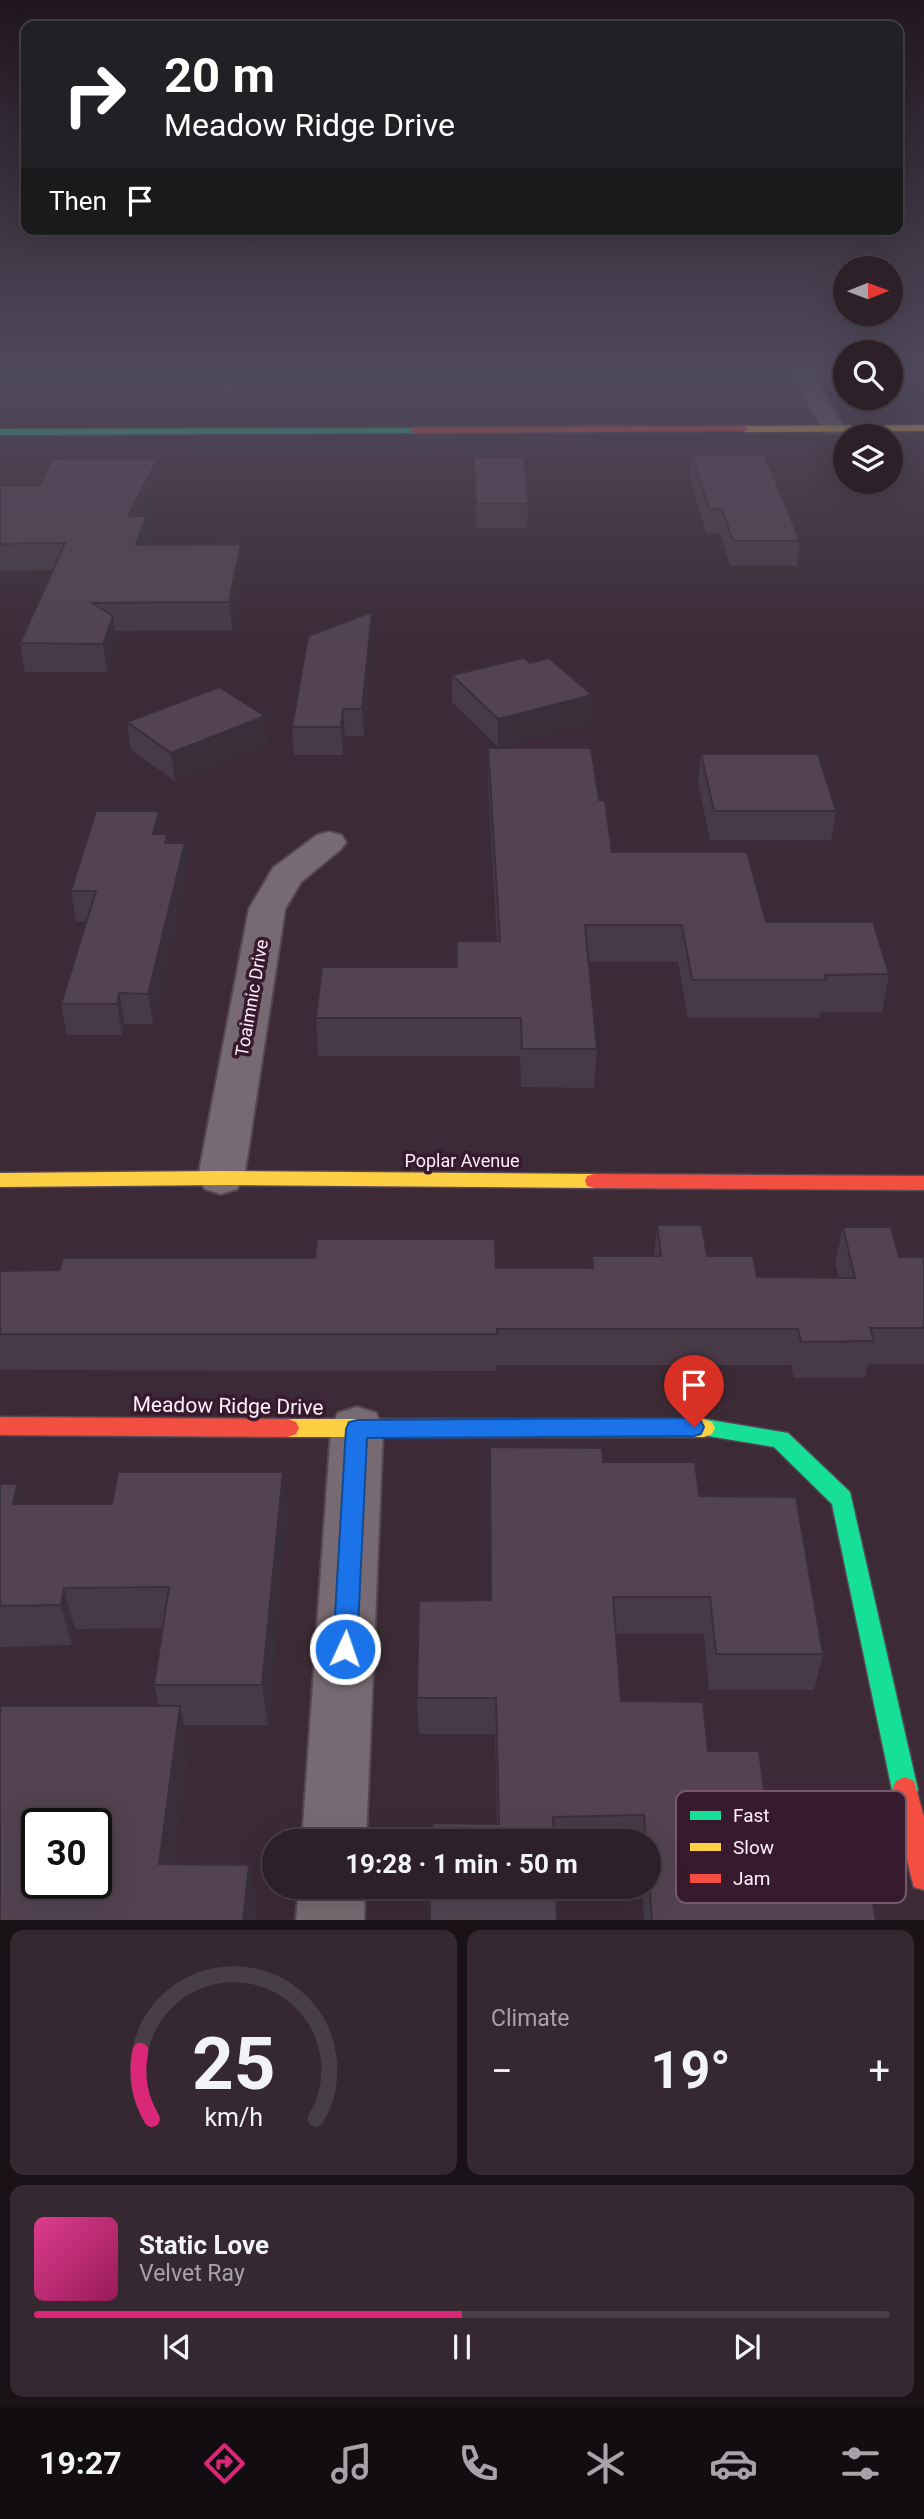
<!DOCTYPE html>
<html lang="en">
<head>
<meta charset="utf-8">
<style>
  :root { --surface:#2d2028; --page:#352830; --text:#f1f3f6; --muted:#a7a3a8; --line:#483e45; --accent:#db2777 }
  body { margin:0; font-family:Roboto,sans-serif; background:var(--page); color:var(--text); height:100vh; display:flex; flex-direction:column; font-size:26px; white-space:nowrap }
  * { box-sizing:border-box; margin:0 }
  p { font-size:23px; color:var(--muted) }
  .icon { flex:none; width:38px; height:38px; fill:none; stroke:currentColor; stroke-width:2; stroke-linecap:round; stroke-linejoin:round }
  .map { position:relative; height:1920px; overflow:hidden }
  .sheet { display:flex; flex-direction:column; gap:10px; padding:10px; background:#191216; flex:1 }
  .sheet>* { flex:none }
  .banner { position:absolute; left:21px; top:21px; width:882px; height:214px; border-radius:14px; box-shadow:0 7px 28px #0002,0 0 0 2px var(--line); background:#202124; color:#fff; overflow:hidden }
  .needle { width:46px; rotate:89deg }
  .tools { position:absolute; left:833px; top:256px; display:grid; gap:14px }
  .tools a { display:grid; place-items:center; width:70px; height:70px; border-radius:50%; background:var(--surface); box-shadow:0 7px 28px #0002,0 0 0 2px var(--line); font-size:35px }
  .speed { position:absolute; left:21px; top:1808px; display:flex; gap:14px; font-size:35px; font-weight:700; text-align:center }
  .speed>* { display:grid; place-content:center; width:91px; height:91px; border-radius:50%; background:var(--surface); box-shadow:0 7px 28px #0002,0 0 0 2px var(--line); line-height:1 }
  .speed .limit { border:4px solid #111; border-radius:10px; background:#fff; color:#111 }
  .pin { position:absolute; display:grid; place-items:center; width:60px; height:60px; color:#fff; margin:-72px -30px; border-radius:50% 50% 50% 0; rotate:-45deg; box-shadow:0 0 7px #0007 }
  .pin .icon { rotate:45deg }
  .me { position:absolute; width:77px; margin:-38px; rotate:3deg; stroke-linejoin:round; filter:drop-shadow(0 0 5px #0008) }
  .turn { display:flex; align-items:center; gap:24px; height:147px; padding:0 28px; font-size:32px }
  .turn .icon { width:91px; height:91px; stroke-width:2.5 }
  .turn b { display:block; font-size:49px; line-height:60px }
  .then { display:flex; align-items:center; height:66px; padding:0 28px; background:#0003; gap:14px; font-size:26px }
  .big { font-size:52px; font-weight:700; line-height:1.1 }
  .sheet .widget { flex:1; display:flex; flex-direction:column; justify-content:center; gap:10px; min-width:0; padding:0 24px; border-radius:14px; background:var(--page) }
  .sheet .dial { align-items:center; gap:0 }
  .dial svg { height:182px; overflow:visible; fill:none; stroke:var(--line); stroke-width:7; stroke-linecap:round; text-anchor:middle }
  .dial text { fill:var(--text); stroke:none }
  .song { display:flex; align-items:center; gap:21px }
  .cover { width:84px; height:84px; border-radius:10px; background:linear-gradient(135deg,hsl(330 70% 55%),hsl(330 70% 35%)) }
  .played { height:7px; border-radius:4px; background:linear-gradient(90deg,var(--accent) 50%,var(--line) 50%) }
  .keys { display:flex; justify-content:space-around; direction:ltr }
  .heat { display:flex; justify-content:space-between; align-items:center; font-size:38px; direction:ltr }
  .sheet .tiles { flex:1; display:grid; gap:10px; grid-template-columns:1fr 1fr }
  .widget:last-child { grid-column:span 2 }
  .trip { position:absolute; left:262px; top:1829px; width:399px; height:70px; border-radius:35px; background:var(--surface); box-shadow:0 7px 28px #0002,0 0 0 2px var(--line); font-weight:700; line-height:70px; text-align:center }
  .menu { display:flex; height:112px; justify-content:space-around; align-items:center; background:#120d10; color:var(--muted) }
  .menu .icon { width:49px; height:49px }
  .menu .current { color:var(--accent) }
  .menu b { font-size:32px; color:var(--text) }
  .map>svg:first-child { display:block }
  .lines { fill:none; stroke-linecap:round; stroke-linejoin:round }
  .street-casing { stroke:#574952; stroke-width:4 }
  .fast-casing { stroke:#574952; stroke-width:3 }
  .slow-casing { stroke:#574952; stroke-width:3 }
  .jam-casing { stroke:#574952; stroke-width:3 }
  .street { fill:#786a72; fill-rule:evenodd }
  .fast { fill:#16e098; fill-rule:evenodd }
  .slow { fill:#ffcf43; fill-rule:evenodd }
  .jam { fill:#f24e42; fill-rule:evenodd }
  .wall { fill:#473a46 }
  .shaded-wall { fill:#3a2f39 }
  .building { fill:#534351; stroke:#3a2f39; stroke-width:2; fill-rule:evenodd }
  .route { fill:#1a73e8; stroke:#114b97; stroke-width:2 }
  .labels { text-anchor:middle; stroke-width:7; stroke-linejoin:round; paint-order:stroke }
  .street-label { font-size:18px; fill:#fef1f8; stroke:#381a2e }
  .near-street-label { font-size:21px; fill:#fef1f8; stroke:#381a2e }
  .key { fill:#381a2e; stroke:#735a6b; stroke-width:2 }
  .key-label { font-size:19px; fill:#fef1f8 }
</style>
</head>
<body>
<div class="map">
<svg width="924" height="1921" viewBox="0 0 924 1921">
  <rect width="100%" height="100%" fill="#3c2b36"/>
  <g class="lines">
    <!-- street casing -->
    <g class="street-casing">
      <path id="street" d="M 794,376 L 815,376 L 844,428 L 841,433 L 825,433 Z
        M 329,832 L 341,835 L 346,842 L 341,849 L 301,882 L 285,909 L 244,1178 L 237,1189 L 221,1194 L 205,1189 L 198,1178 L 249,909 L 273,868 L 317,835 Z
        M 357,1407 L 376,1413 L 383,1429 L 366,1841 L 302,1841 L 331,1429 L 338,1413 Z
        M 299,1886 L 365,1886 L 364,1921 L 296,1921 Z"/>
    </g>
    <!-- fast casing -->
    <g class="fast-casing">
      <path id="fast" d="M 418,428 L 420,430 L 415,433 L 0,435 L 0,429 Z
        M 704,1419 L 788,1433 L 850,1492 L 918,1790 L 914,1799 L 905,1803 L 896,1799 L 892,1790 L 832,1504 L 774,1447 L 696,1434 L 693,1428 L 696,1422 Z"/>
    </g>
    <!-- slow casing -->
    <g class="slow-casing">
      <path id="slow" d="M 924,425 L 924,431 L 744,432 L 739,429 L 744,426 Z
        M 221,1171 L 594,1174 L 601,1176 L 603,1181 L 601,1186 L 594,1188 L 221,1185 L 0,1187 L 0,1173 Z
        M 288,1419 L 704,1419 L 712,1422 L 715,1428 L 712,1434 L 704,1437 L 288,1437 L 280,1434 L 277,1428 L 280,1422 Z"/>
    </g>
    <!-- jam casing -->
    <g class="jam-casing">
      <path id="jam" d="M 744,426 L 747,427 L 747,431 L 415,433 L 410,430 L 415,427 Z
        M 594,1174 L 924,1176 L 924,1190 L 594,1188 L 587,1186 L 585,1181 L 587,1176 Z
        M 0,1417 L 288,1419 L 296,1422 L 299,1428 L 296,1434 L 288,1437 L 0,1435 Z
        M 905,1777 L 914,1781 L 924,1817 L 924,1890 L 914,1887 L 911,1877 L 892,1790 L 896,1781 Z"/>
    </g>
    <!-- street -->
    <use href="#street" class="street"/>
    <!-- fast -->
    <use href="#fast" class="fast"/>
    <!-- slow -->
    <use href="#slow" class="slow"/>
    <!-- jam -->
    <use href="#jam" class="jam"/>
  </g>
  <!-- wall -->
  <path class="wall" d="M 78,376 L 229,376 L 229,397 L 81,399 Z
    M 513,376 L 722,376 L 721,386 L 515,388 Z
    M 692,455 L 800,541 L 797,566 L 730,566 L 720,533 L 706,533 L 690,478 Z
    M 474,457 L 528,504 L 527,528 L 476,528 Z
    M 158,458 L 161,483 L 145,516 L 146,516 L 149,542 L 149,545 L 244,571 L 232,630 L 115,631 L 117,645 L 107,672 L 25,672 L 20,643 L 53,570 L 0,571 L 0,486 L 39,486 Z
    M 373,638 L 364,736 L 345,736 L 343,755 L 294,755 L 292,727 Z
    M 530,663 L 592,695 L 591,723 L 498,747 L 452,702 L 452,675 Z
    M 265,716 L 267,744 L 175,781 L 131,750 L 127,722 Z
    M 488,748 L 599,800 L 612,852 L 766,922 L 889,974 L 882,1012 L 820,1012 L 819,1018 L 688,1018 L 678,962 L 589,962 L 597,1049 L 594,1088 L 521,1087 L 520,1056 L 318,1056 L 316,1018 L 457,967 L 497,941 L 488,782 Z
    M 701,754 L 836,811 L 831,840 L 710,840 L 698,782 Z
    M 162,834 L 168,843 L 185,843 L 189,872 L 153,1024 L 125,1024 L 122,1035 L 67,1035 L 61,1004 L 87,921 L 76,921 L 71,891 Z
    M 657,1225 L 707,1256 L 757,1277 L 839,1278 L 835,1263 L 843,1227 L 899,1257 L 924,1257 L 924,1364 L 868,1364 L 865,1378 L 794,1378 L 791,1365 L 496,1365 L 496,1371 L 0,1370 L 0,1271 L 591,1268 L 592,1256 L 654,1256 Z
    M 490,1447 L 603,1462 L 699,1496 L 823,1654 L 814,1690 L 709,1690 L 704,1634 L 616,1634 L 621,1701 L 708,1751 L 771,1845 L 876,1921 L 644,1921 L 642,1886 L 649,1886 L 649,1841 L 432,1841 L 497,1824 L 495,1734 L 419,1734 L 417,1698 L 490,1600 Z
    M 0,1484 L 17,1484 L 23,1504 L 288,1514 L 268,1725 L 184,1725 L 189,1746 L 174,1864 L 256,1903 L 254,1921 L 0,1921 L 159,1706 L 154,1685 L 163,1628 L 75,1629 L 72,1645 L 0,1647 Z"/>
  <!-- shaded-wall -->
  <path class="shaded-wall" d="M 227,376 L 229,376 L 229,397 Z
    M 158,458 L 161,483 L 132,542 L 128,516 Z
    M 146,516 L 149,542 L 139,571 L 136,545 Z
    M 241,544 L 244,571 L 232,630 L 229,602 Z
    M 372,612 L 373,638 L 364,736 L 362,709 Z
    M 113,616 L 117,645 L 107,672 L 103,644 Z
    M 592,695 L 591,723 L 498,747 L 498,719 Z
    M 343,709 L 345,736 L 343,755 L 341,727 Z
    M 265,716 L 267,744 L 175,781 L 171,753 Z
    M 159,811 L 162,840 L 153,834 Z
    M 185,843 L 189,872 L 153,1024 L 148,994 Z
    M 119,993 L 125,1024 L 122,1035 L 117,1004 Z
    M 283,1472 L 288,1514 L 268,1725 L 262,1685 Z
    M 17,1484 L 29,1525 L 13,1504 Z
    M 64,1588 L 75,1629 L 72,1645 L 61,1605 Z
    M 180,1706 L 189,1746 L 169,1902 L 159,1864 Z
    M 249,1865 L 256,1903 L 254,1921 L 243,1921 Z"/>
  <!-- building -->
  <path class="building" d="M 692,455 L 765,455 L 800,541 L 733,541 L 722,509 L 709,509 Z
    M 474,457 L 524,457 L 528,504 L 476,504 Z
    M 158,458 L 128,516 L 146,516 L 136,545 L 241,544 L 229,602 L 92,603 L 113,616 L 103,644 L 20,643 L 65,543 L 0,544 L 0,486 L 39,486 L 52,459 Z
    M 372,612 L 362,709 L 343,709 L 341,727 L 292,727 L 308,636 Z
    M 524,658 L 530,663 L 549,658 L 592,695 L 498,719 L 452,675 Z
    M 219,687 L 265,716 L 171,753 L 127,722 Z
    M 488,748 L 591,748 L 599,800 L 605,800 L 612,852 L 747,852 L 766,922 L 873,922 L 889,974 L 825,975 L 826,980 L 692,980 L 682,925 L 585,925 L 597,1049 L 522,1049 L 521,1018 L 316,1018 L 322,967 L 457,967 L 457,941 L 500,941 Z
    M 701,754 L 818,754 L 836,811 L 714,811 Z
    M 96,811 L 159,811 L 153,834 L 167,834 L 165,843 L 185,843 L 148,994 L 119,993 L 117,1004 L 61,1004 L 96,891 L 71,891 Z
    M 657,1225 L 702,1225 L 707,1256 L 753,1256 L 757,1277 L 855,1278 L 843,1227 L 891,1227 L 899,1257 L 924,1257 L 924,1328 L 870,1328 L 874,1341 L 801,1342 L 798,1329 L 497,1329 L 497,1334 L 0,1334 L 0,1271 L 60,1270 L 63,1258 L 315,1258 L 317,1239 L 495,1239 L 496,1268 L 593,1268 L 592,1256 L 661,1256 Z
    M 490,1447 L 602,1448 L 603,1462 L 695,1462 L 699,1496 L 796,1497 L 823,1654 L 716,1654 L 710,1597 L 613,1597 L 621,1701 L 703,1702 L 708,1751 L 759,1751 L 771,1845 L 863,1845 L 876,1921 L 652,1921 L 649,1878 L 649,1841 L 646,1841 L 644,1815 L 553,1817 L 554,1841 L 432,1841 L 432,1823 L 499,1824 L 496,1698 L 417,1698 L 419,1601 L 491,1600 Z
    M 118,1472 L 283,1472 L 262,1685 L 154,1685 L 169,1587 L 64,1588 L 61,1605 L 0,1606 L 0,1484 L 17,1484 L 13,1504 L 112,1504 Z
    M 0,1706 L 180,1706 L 159,1864 L 249,1865 L 243,1921 L 0,1921 ZM 37,1824 L 96,1824 L 96,1883 L 37,1883 Z
    M 430,1886 L 556,1886 L 557,1921 L 430,1921 Z"/>
  <!-- sky -->
  <linearGradient id="sky" x2="0" y2="1"><stop stop-color="#21181e"/><stop offset="0.58" stop-color="#504a5d"/><stop offset="1" stop-color="#504a5d" stop-opacity="0"/></linearGradient>
  <rect width="924" height="645" fill="url(#sky)"/>
  <!-- route -->
  <path class="route" d="M 694,1418 L 701,1421 L 704,1427 L 701,1434 L 694,1436 L 367,1438 L 357,1649 L 354,1657 L 345,1660 L 336,1657 L 333,1649 L 346,1429 L 349,1422 L 357,1420 Z"/>
  <g class="labels">
    <!-- street labels -->
    <g class="street-label">
      <text transform="translate(252 998) rotate(-80)" y="6">Toaimnic Drive</text>
      <text x="462" y="1167">Poplar Avenue</text>
    </g>
    <!-- near-street labels -->
    <g class="near-street-label">
      <text transform="translate(228 1406) rotate(1)" y="7">Meadow Ridge Drive</text>
    </g>
  </g>
  <!-- legend -->
  <rect x="676" y="1791" width="230" height="112" rx="10" class="key"/>
  <rect x="690" y="1811" width="31" height="9" fill="#16e098"/>
  <rect x="690" y="1843" width="31" height="8" fill="#ffcf43"/>
  <rect x="690" y="1874" width="31" height="9" fill="#f24e42"/>
  <g class="key-label">
    <text x="733" y="1822">Fast</text>
    <text x="733" y="1854">Slow</text>
    <text x="733" y="1885">Jam</text>
  </g>
</svg>
<div class="tools">
<a><svg class="needle" viewBox="-14 -14 28 28"><path d="M0-13l5 13h-10z" fill="#e53935"/><path d="M0 13l5-13h-10z" fill="#a7a3a8"/></svg></a>
<a><svg class="icon" aria-label="search" viewBox="0 0 24 24"><circle cx="10" cy="10" r="6"/><path d="M15 15l6 6"/></svg></a>
<a><svg class="icon" aria-label="layers" viewBox="0 0 24 24"><path d="M12 4l9 5-9 5-9-5zM3 14l9 5 9-5"/></svg></a>
</div>
<div class="speed"><div class="limit">30</div></div>
<div class="pin" style="left:694px;top:1427px;background:#d93025"><svg class="icon" aria-label="arrive" viewBox="0 0 24 24"><path d="M6 21V4h12l-3 4 3 4H6"/></svg></div>
<svg class="me" style="left:345px;top:1649px" viewBox="-20 -20 40 40"><circle r="17" fill="#1a73e8" stroke="#fff" stroke-width="3"/><path d="M0-11L8 9 0 5-8 9z" fill="#fff"/></svg>
<div class="trip">19:28 · 1 min · 50 m</div>
<div class="banner">
<div class="turn"><svg class="icon" aria-label="right" viewBox="0 0 24 24"><path d="M7 20v-9h11M14 6l5 5-5 5"/></svg><div><b>20 m</b>Meadow Ridge Drive</div></div>
<div class="then">Then<svg class="icon" aria-label="arrive" viewBox="0 0 24 24"><path d="M6 21V4h12l-3 4 3 4H6"/></svg></div>
</div>
</div>
<section class="sheet">
<div class="tiles">
<div class="widget dial"><svg viewBox="0 0 100 80">
<path d="M14 69A42 42 0 1 1 86 69"/>
<path d="M14 69A42 42 0 0 1 9 39" stroke="#db2777"/>
<text x="50" y="56" font-size="32" font-weight="700">25</text>
<text x="50" y="72" font-size="11">km/h</text>
</svg></div>
<div class="widget"><p>Climate</p>
<div class="heat"><a>−</a><b class="big">19°</b><a>+</a></div>
</div>
<div class="widget">
<div class="song"><i class="cover"></i><div><b>Static Love</b><p>Velvet Ray</p></div></div>
<div class="played"></div>
<div class="keys"><svg class="icon" aria-label="previous" viewBox="0 0 24 24"><path d="M18 5L8 12l10 7zM5 5v14"/></svg><svg class="icon" aria-label="pause" viewBox="0 0 24 24"><path d="M8 5v14M16 5v14"/></svg><svg class="icon" aria-label="next" viewBox="0 0 24 24"><path d="M6 5l10 7-10 7zM19 5v14"/></svg></div>
</div>
</div>
</section>
<nav class="menu">
<b>19:27</b>
<svg class="icon current" aria-label="directions" viewBox="0 0 24 24"><path d="M12 3l9 9-9 9-9-9zM9 14v-3h6M13 9l2 2-2 2"/></svg>
<svg class="icon" aria-label="music" viewBox="0 0 24 24"><path d="M9 18V5l10-2v13"/><circle cx="6" cy="18" r="3"/><circle cx="16" cy="16" r="3"/></svg>
<svg class="icon" aria-label="phone" viewBox="0 0 24 24"><path d="M5 4h4l2 5-3 2q2 4 5 5l2-3 5 2v4C11 20 4 13 5 4z"/></svg>
<svg class="icon" aria-label="climate" viewBox="0 0 24 24"><path d="M12 3v18M4 7l16 10M4 17L20 7"/></svg>
<svg class="icon" aria-label="car" viewBox="0 0 24 24"><path d="M5 17H2v-5l4-1 3-4h7l3 4 3 1v5h-3M9 17h6M6 11h13"/><circle cx="7" cy="17" r="2"/><circle cx="17" cy="17" r="2"/></svg>
<svg class="icon" aria-label="filters" viewBox="0 0 24 24"><path d="M4 7h16M4 17h16"/><circle cx="9" cy="7" r="2"/><circle cx="15" cy="17" r="2"/></svg>
</nav>
</body>
</html>
